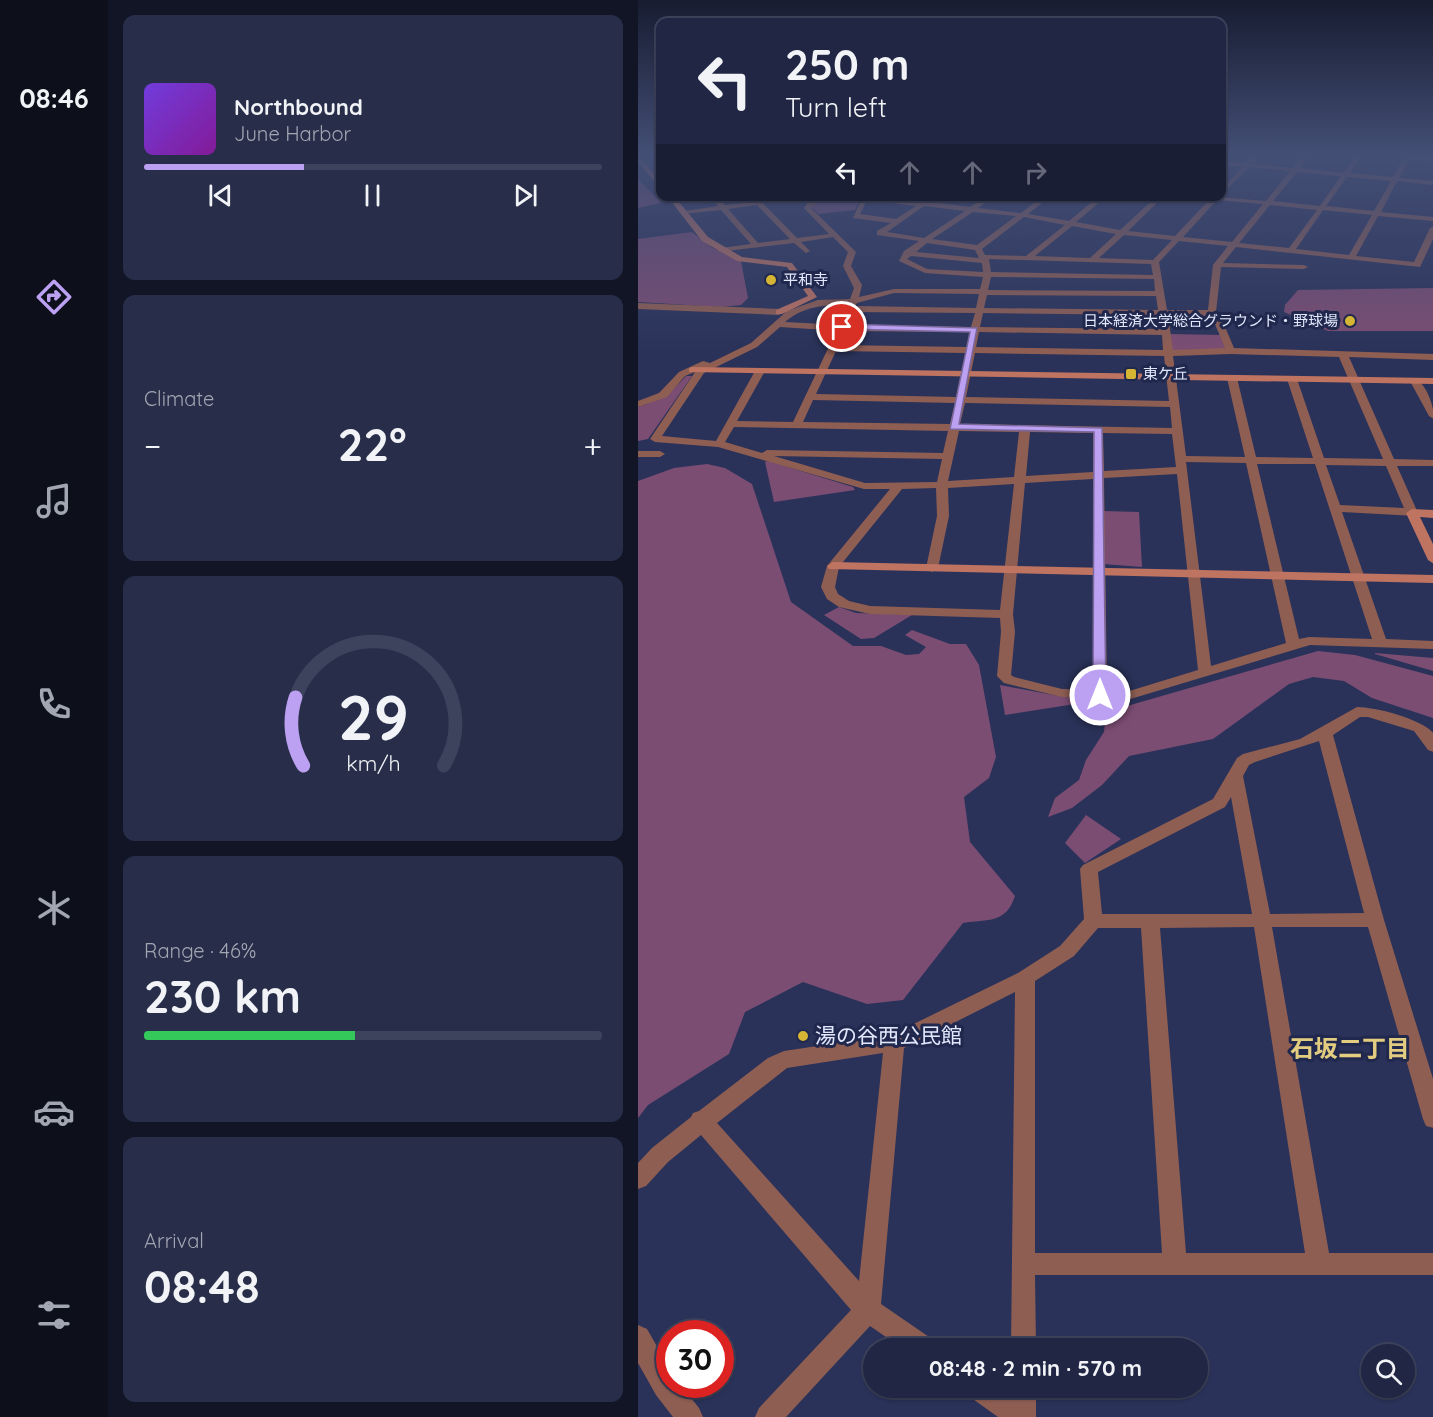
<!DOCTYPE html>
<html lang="en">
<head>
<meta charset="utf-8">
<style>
  :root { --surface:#202643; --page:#282e4a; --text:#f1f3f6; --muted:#a2a5b2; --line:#3d435c; --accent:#bca0f2 }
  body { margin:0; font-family:Quicksand,"Noto Sans JP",sans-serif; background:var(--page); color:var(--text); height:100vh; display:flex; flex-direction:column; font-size:22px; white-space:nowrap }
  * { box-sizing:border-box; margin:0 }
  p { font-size:20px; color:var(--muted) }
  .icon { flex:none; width:33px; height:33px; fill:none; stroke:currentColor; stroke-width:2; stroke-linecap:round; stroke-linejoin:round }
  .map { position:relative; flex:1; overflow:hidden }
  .drawer { display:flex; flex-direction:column; gap:15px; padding:15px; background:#121525; width:530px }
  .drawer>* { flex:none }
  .guide { position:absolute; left:18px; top:18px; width:570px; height:183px; border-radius:12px; box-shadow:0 2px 4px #0004,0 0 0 2px var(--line); background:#202643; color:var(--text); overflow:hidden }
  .tools { position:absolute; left:723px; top:1344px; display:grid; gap:12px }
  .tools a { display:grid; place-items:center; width:54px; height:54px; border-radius:50%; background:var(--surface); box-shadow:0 2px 4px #0004,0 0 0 2px var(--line); font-size:30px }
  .speed { position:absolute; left:18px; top:1320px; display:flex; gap:12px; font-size:30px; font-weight:700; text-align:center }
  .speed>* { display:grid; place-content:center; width:78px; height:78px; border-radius:50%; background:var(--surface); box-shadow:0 2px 4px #0004,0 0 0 2px var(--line); line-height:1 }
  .speed .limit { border:9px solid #d22; background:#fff; color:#111 }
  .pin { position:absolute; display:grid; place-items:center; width:51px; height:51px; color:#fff; margin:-26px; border:3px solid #fff; border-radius:50%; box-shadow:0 2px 6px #0007 }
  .me { position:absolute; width:66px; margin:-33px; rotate:0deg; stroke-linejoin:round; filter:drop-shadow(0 0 4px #0008) }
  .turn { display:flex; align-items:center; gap:21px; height:126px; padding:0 30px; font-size:27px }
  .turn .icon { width:78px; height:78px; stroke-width:2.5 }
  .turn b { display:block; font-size:42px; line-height:51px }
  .lanes { display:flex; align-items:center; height:57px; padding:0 30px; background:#0003; justify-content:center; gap:30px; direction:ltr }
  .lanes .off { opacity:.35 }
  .big { font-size:45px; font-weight:700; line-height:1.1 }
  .drawer .tile { flex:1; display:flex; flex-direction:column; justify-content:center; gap:9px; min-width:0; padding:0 21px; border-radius:12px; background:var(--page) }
  .drawer .dial { align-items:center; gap:0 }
  .dial svg { height:156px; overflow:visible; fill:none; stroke:var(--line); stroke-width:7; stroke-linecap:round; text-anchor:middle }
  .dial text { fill:var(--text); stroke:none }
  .song { display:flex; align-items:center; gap:18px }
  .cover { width:72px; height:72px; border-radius:9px; background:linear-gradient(135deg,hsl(260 70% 55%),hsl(290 70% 35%)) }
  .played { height:6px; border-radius:3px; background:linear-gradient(90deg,var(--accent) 35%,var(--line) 35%) }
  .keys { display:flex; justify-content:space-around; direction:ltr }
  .heat { display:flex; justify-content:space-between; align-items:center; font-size:33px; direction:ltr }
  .charge { height:9px; border-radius:4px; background:linear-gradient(90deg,#34c759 46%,var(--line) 0) }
  .trip { position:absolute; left:225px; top:1338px; width:345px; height:60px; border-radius:30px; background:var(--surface); box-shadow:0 2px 4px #0004,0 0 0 2px var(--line); font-weight:700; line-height:60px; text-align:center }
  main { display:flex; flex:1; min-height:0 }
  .tab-bar { display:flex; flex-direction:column; width:108px; justify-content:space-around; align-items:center; background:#0d0f1b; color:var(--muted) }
  .tab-bar .icon { width:42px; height:42px }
  .tab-bar .active { color:var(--accent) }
  .tab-bar b { font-size:27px; color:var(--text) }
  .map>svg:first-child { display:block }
  .green { fill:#7c4d73 }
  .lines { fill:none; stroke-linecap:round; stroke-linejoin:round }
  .street { fill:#8f5e53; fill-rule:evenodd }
  .secondary { fill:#bf7361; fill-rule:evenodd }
  .route { fill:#bca0f2; stroke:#7a689d; stroke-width:1.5 }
  .poi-dot { fill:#d6b534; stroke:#21284e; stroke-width:2 }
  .labels { text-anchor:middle; stroke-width:6; stroke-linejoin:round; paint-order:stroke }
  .far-poi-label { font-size:15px; fill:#e2e8fc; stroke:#21284e; text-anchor:start }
  .near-poi-label { font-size:21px; fill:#e2e8fc; stroke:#21284e; text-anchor:start }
  .near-neighbourhood-label { font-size:24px; font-weight:bold; fill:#e2cc7f; stroke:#21284e }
</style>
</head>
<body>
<main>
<nav class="tab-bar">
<b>08:46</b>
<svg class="icon active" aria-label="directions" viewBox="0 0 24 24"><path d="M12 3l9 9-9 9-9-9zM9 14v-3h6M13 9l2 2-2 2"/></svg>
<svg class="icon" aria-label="music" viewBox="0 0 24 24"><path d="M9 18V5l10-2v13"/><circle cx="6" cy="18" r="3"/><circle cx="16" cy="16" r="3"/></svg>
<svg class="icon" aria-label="phone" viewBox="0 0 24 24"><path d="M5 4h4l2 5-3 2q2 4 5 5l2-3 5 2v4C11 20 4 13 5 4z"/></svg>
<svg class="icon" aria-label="climate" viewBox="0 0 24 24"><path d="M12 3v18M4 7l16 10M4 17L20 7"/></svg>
<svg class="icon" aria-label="car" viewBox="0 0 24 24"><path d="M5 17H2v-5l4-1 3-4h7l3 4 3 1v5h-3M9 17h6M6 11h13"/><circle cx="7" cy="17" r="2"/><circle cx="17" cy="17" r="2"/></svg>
<svg class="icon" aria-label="filters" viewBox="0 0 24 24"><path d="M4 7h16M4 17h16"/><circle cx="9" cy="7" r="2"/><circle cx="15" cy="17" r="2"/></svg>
</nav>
<section class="drawer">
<div class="tile">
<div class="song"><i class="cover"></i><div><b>Northbound</b><p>June Harbor</p></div></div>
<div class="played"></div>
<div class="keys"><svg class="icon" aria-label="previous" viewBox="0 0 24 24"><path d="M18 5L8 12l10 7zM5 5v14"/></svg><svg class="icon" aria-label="pause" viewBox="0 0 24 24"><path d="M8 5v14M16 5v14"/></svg><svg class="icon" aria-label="next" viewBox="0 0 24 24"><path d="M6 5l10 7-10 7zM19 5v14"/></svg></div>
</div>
<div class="tile"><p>Climate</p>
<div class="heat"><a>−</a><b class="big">22°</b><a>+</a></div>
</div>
<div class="tile dial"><svg viewBox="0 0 100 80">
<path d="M14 69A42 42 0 1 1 86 69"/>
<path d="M14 69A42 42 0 0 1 10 34" stroke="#bca0f2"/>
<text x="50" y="56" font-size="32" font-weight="700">29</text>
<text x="50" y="72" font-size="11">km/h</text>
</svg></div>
<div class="tile"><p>Range · 46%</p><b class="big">230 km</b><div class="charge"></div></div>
<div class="tile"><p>Arrival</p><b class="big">08:48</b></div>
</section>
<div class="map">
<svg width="796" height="1417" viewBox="0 0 796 1417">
  <rect width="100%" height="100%" fill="#2a3259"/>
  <!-- green -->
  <path class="green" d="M 0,177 L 2,181 L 23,203 L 0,208 Z
    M 187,197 L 222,200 L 217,210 L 181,214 L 173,207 Z
    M 54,232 L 73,247 L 103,261 L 110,298 L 103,305 L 84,307 L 0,302 L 0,239 Z
    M 795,288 L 795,331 L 690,331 L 646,312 L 647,305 L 660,290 Z
    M 532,334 L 582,335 L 588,349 L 536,351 L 531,350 Z
    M 48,376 L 54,376 L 10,439 L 0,441 L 0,407 C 24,399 31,395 48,376 Z
    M 130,461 L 215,487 L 217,490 L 136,502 L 127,462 Z
    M 69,464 L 87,468 L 114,484 L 153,602 L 215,646 L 243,646 L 268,655 L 281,654 L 288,647 L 267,635 L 274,630 L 312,644 L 328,644 L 341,665 L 358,757 L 351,778 L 326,797 L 332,842 L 377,896 C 368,924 350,919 325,923 L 265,1000 L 229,1004 L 165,982 L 107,1012 L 91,1054 L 10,1105 L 0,1118 L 0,481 L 36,468 Z
    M 465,511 L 501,512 L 504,567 L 465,564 Z
    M 201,607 L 218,613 L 274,615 L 236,638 L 223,639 L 186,615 Z
    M 680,651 L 717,655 L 795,676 L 795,718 L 734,698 L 706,681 L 675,677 L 651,684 L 575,739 L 491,756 L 464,785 L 434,808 L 410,817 L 417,798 L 441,780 L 448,760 L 466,732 L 469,705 L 489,706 Z
    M 737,653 L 795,658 L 795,671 L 737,654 Z
    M 362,685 L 426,697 L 469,699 L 367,715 Z
    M 448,815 L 483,839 L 447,863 L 427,843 Z"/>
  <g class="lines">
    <!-- street -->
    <path class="street" d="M 617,154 L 624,154 L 615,164 L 655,168 L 666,154 L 673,154 L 662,168 L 706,173 L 719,154 L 725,154 L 712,173 L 755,177 L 766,158 L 750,154 L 796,159 L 796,163 L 772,159 L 761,178 L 796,181 L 796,185 L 759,181 L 743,212 L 796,217 L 796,221 L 740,216 L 718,256 L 776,262 L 792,228 L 796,226 L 796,237 L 782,267 L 598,247 L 585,263 L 666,265 L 670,267 L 666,269 L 583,267 L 578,312 L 582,315 L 596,348 L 796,354 L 796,360 L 711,357 L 756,459 L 796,460 L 796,466 L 759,466 L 780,513 L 778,516 L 704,512 L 748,639 L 796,641 L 796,649 L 672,645 L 489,700 L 424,697 L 366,683 L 359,676 L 363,632 L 362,618 L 232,614 L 201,607 L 189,599 L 183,587 L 189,566 L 252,489 L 226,489 L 80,447 L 17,442 L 12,439 L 57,372 L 47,376 L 29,397 L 0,407 L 0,401 L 21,393 L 41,372 L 65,361 L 72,363 L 113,343 L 149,311 L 180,300 L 212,299 L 216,288 L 205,266 L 210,252 L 195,237 L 163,242 L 172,251 L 168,253 L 156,243 L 80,252 L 80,248 L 83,248 L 113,244 L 83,210 L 45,214 L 41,212 L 80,206 L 72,196 L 79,196 L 87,205 L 116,202 L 111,196 L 118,196 L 159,238 L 191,234 L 166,208 C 172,199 176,196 187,196 L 173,208 L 218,252 L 213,266 L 224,285 L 221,297 L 256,289 L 342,289 L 345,277 L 287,273 L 261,261 L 266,251 L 281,241 L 239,235 L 239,231 L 253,223 L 215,218 L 223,200 L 205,196 L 286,201 L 332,207 L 349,196 L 357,196 L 340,208 L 383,213 L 405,196 L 413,196 L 390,214 L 431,221 L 461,196 L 469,196 L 438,222 L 482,230 L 519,196 L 526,196 L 490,231 L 537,236 L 572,199 L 566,196 L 628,201 L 652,171 L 611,167 L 584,194 L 584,189 L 605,167 L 584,165 L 584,161 L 608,163 ZM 659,172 L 703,176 L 682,206 L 635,201 ZM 709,177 L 753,181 L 736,211 L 688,206 ZM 229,200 L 278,206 L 258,219 L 222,214 ZM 579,200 L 625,204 L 594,242 L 545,237 ZM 119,205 L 152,239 L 120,243 L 90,209 ZM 632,205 L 679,210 L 651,248 L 601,243 ZM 286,206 L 327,211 L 286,238 L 249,232 ZM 685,210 L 734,215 L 711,255 L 658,249 ZM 335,212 L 378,216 L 339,245 L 294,239 ZM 386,217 L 427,225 L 388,256 L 347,255 L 344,249 ZM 434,226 L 478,234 L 452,258 L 397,256 ZM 486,235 L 534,240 L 515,260 L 461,258 ZM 541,241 L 590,246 L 575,265 L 570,310 L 529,310 L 521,262 ZM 289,243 L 337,250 L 341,258 L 278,252 ZM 273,256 L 344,263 L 345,272 L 289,269 L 269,259 ZM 351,259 L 513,264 L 515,275 L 353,272 ZM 353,277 L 516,279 L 517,291 L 350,290 ZM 256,293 L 341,294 L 338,308 L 217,306 L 219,303 ZM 349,295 L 518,296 L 520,310 L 346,308 ZM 210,304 L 208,309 L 212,312 L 337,313 L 333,327 L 206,325 L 147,322 C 165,306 188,305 210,304 ZM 345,313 L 521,315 L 523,329 L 342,327 ZM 530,315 L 574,317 L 587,348 L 535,350 ZM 142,327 L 203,331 L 332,332 L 329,347 L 200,345 L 201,338 L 195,338 L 155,422 L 99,421 L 127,371 L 122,368 L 117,371 L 78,441 L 24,436 L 66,373 L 119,347 ZM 341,332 L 524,335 L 525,350 L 338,347 ZM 198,351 L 328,353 L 318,397 L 178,394 ZM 337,353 L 526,356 L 531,401 L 328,397 ZM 593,354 L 701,357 L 745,459 L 686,458 L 659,379 L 654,376 L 649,379 L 675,458 L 618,457 L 599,378 L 594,375 L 589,378 L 607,457 L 548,456 L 535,356 ZM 175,400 L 317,403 L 312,424 L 165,422 ZM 327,403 L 532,407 L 534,428 L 322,424 ZM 96,427 L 310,431 L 305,453 L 129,450 L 124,453 L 87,442 ZM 321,431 L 381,432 L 376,477 L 310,481 ZM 392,432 L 455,433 L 455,472 L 388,476 ZM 465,433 L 534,434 L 538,467 L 466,471 ZM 136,456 L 304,459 L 299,482 L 227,483 ZM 548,462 L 608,463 L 648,643 L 573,666 ZM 619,464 L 677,464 L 734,639 L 671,637 L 661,639 ZM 688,465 L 748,466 L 766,508 L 702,505 ZM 539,474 L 560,670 L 488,692 L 469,691 L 466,478 ZM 455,479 L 455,690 L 424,689 L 376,677 L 373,675 L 377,632 L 375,614 L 387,483 ZM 376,484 L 362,610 L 232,606 L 211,601 L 200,594 L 197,587 L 201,567 L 264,489 L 298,488 L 299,516 L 288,568 L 294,572 L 300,568 L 311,516 L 310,488 Z
      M 0,303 L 141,309 L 145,312 L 141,315 L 0,309 Z
      M 777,378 C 789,385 796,406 796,419 L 791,416 L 772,381 Z
      M 0,451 L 22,451 L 27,454 L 22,457 L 0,457 Z
      M 719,707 C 737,707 785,719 796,734 L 796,752 L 790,750 L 776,731 L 730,717 L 722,717 L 695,735 L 746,920 L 796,1082 L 796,1128 L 788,1126 L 785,1119 L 730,927 L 634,927 L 691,1253 L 796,1253 L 796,1275 L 397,1275 L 398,1348 L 373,1348 L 377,992 L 266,1048 L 243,1304 L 294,1339 L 297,1348 L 264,1348 L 232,1326 L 148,1417 L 117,1417 L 121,1408 L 213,1310 L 63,1135 L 30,1162 L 8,1186 L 0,1189 L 0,1163 L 14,1148 L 53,1117 L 55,1113 L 61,1111 L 130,1058 L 146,1051 L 253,1035 L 380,973 L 422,946 L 446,919 L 442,869 L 445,865 L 575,799 L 599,758 L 605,754 L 662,739 ZM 681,741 L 726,913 L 632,914 L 605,776 L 611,765 L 617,762 ZM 593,797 L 614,914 L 464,914 L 460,872 L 587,807 ZM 616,927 L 667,1253 L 548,1253 L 522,928 ZM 460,928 L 503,928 L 524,1253 L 397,1253 L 397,981 L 436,956 ZM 245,1053 L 221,1281 L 79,1123 L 149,1068 Z
      M 0,1325 L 9,1329 L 32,1369 L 32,1384 L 42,1384 L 61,1408 L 65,1417 L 35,1417 L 18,1395 L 0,1363 Z
      M 328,1388 L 363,1388 L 372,1394 L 372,1388 L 398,1388 L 398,1417 L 360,1417 L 332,1397 Z"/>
    <!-- secondary -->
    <path class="secondary" d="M 0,155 L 22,181 L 22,187 L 20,186 L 0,161 Z
      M 29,196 L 36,196 L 70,237 L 104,257 L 154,263 L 179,297 L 144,314 L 138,314 L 138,310 L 170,296 L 149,267 L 99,261 L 64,241 Z
      M 54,367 L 796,378 L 796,384 L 51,372 L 51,368 Z
      M 774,509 L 796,510 L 796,518 L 782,517 L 796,546 L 796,564 L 790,560 L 768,513 Z
      M 195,562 L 796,575 L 796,583 L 191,569 L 189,566 Z"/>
  </g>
  <!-- sky -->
  <linearGradient id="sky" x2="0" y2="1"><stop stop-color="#171c31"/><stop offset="0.44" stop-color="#444f76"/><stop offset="1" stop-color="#444f76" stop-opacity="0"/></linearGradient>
  <rect width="796" height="353" fill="url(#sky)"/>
  <!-- route -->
  <path class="route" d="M 204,324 L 339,328 L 321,424 L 464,428 L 468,695 L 466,698 L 457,698 L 455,695 L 456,432 L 312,429 L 332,332 L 201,329 L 200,327 Z"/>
  <!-- markers -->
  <g class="poi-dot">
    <circle cx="133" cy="280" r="6"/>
    <circle cx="712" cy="321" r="6"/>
    <rect x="487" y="368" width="12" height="12" rx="3"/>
    <circle cx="165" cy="1036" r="6"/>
  </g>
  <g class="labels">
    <!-- far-poi labels -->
    <g class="far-poi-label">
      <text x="145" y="285">平和寺</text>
      <text x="700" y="326" text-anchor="end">日本経済大学総合グラウンド・野球場</text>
      <text x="505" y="379">東ケ丘</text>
    </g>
    <!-- near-poi labels -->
    <g class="near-poi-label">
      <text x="177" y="1043">湯の谷西公民館</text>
    </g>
    <!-- near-neighbourhood labels -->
    <g class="near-neighbourhood-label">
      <text x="712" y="1057">石坂二丁目</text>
    </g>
  </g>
</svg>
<div class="tools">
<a><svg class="icon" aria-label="search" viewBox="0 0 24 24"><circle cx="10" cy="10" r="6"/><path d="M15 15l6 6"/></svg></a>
</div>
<div class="speed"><div class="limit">30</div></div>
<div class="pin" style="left:204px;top:327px;background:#d93025"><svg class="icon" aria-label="arrive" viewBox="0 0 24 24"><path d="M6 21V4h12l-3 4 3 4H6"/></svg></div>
<svg class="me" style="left:462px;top:695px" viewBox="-20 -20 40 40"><circle r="17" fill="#bca0f2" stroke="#fff" stroke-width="3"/><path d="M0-11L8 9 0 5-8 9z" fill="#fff"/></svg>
<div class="trip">08:48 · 2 min · 570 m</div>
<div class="guide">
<div class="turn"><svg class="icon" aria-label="left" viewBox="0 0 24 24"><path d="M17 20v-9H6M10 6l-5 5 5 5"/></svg><div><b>250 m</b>Turn left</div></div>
<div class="lanes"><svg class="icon" aria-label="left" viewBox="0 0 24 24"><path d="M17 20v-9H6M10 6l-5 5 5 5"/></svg><svg class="icon off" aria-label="ahead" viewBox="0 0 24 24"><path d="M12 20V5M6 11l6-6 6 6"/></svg><svg class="icon off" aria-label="ahead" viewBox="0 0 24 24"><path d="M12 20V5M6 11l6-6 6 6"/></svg><svg class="icon off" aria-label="right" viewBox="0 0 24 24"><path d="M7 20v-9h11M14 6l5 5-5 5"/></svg></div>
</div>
</div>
</main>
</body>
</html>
